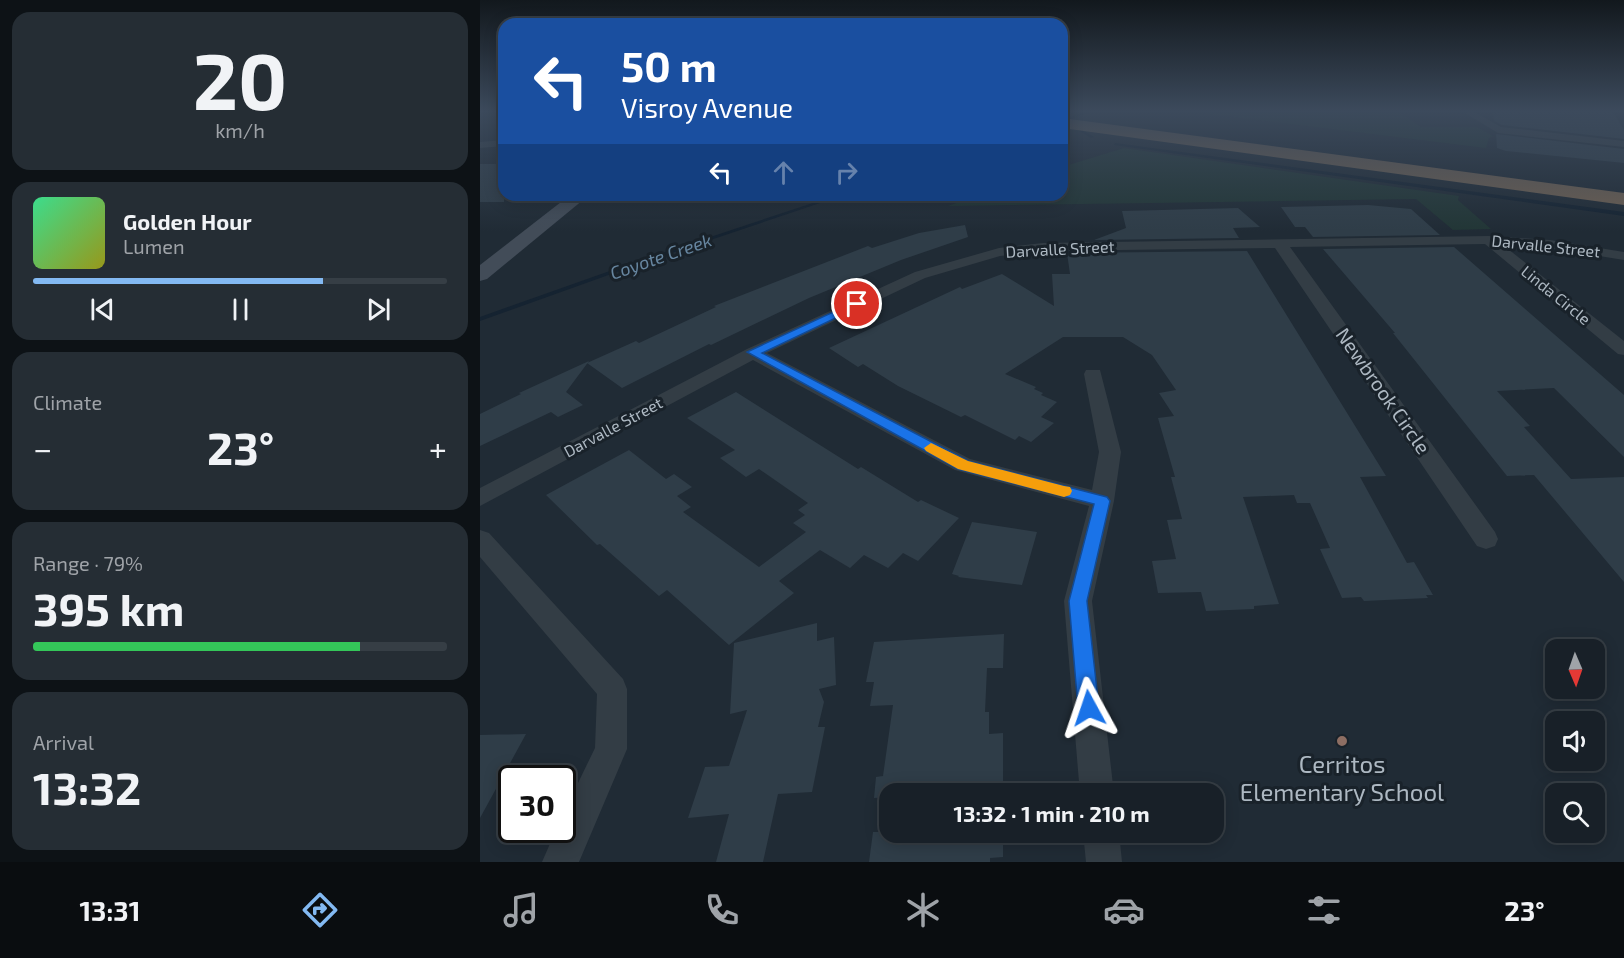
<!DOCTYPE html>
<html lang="en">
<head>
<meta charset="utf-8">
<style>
  :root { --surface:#182028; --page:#252d34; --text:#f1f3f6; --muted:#9fa3a8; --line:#363e45; --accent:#83b9f2 }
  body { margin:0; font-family:"Exo 2",sans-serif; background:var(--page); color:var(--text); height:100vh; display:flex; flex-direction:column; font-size:22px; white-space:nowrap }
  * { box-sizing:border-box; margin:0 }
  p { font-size:20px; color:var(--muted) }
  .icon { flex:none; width:33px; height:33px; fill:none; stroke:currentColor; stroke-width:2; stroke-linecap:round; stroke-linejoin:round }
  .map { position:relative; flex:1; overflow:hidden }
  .sheet { display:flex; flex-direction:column; gap:12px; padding:12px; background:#0d1216; width:480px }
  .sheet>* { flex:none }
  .top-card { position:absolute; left:18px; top:18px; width:570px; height:183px; border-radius:18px; box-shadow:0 3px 15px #0003,0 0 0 2px var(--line); background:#1a4fa0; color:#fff; overflow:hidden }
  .needle { width:39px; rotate:178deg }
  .buttons { position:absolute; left:1065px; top:639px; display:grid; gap:12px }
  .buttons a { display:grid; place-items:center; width:60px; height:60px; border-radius:12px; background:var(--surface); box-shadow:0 3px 15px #0003,0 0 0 2px var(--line); font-size:30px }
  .speed { position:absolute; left:18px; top:765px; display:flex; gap:12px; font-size:30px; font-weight:700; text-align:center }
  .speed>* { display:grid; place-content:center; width:78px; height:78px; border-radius:50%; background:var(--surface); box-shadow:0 3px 15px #0003,0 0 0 2px var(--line); line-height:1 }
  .speed .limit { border:3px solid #111; border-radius:9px; background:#fff; color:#111 }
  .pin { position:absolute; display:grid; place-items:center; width:51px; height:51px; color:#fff; margin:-26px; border:3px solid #fff; border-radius:50%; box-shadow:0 2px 6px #0007 }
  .me { position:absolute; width:66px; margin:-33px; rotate:355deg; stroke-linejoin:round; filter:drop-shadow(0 0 4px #0008) }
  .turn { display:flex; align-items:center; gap:21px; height:126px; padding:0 24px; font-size:27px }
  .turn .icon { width:78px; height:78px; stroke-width:2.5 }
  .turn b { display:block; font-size:42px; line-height:51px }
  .lanes { display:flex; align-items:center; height:57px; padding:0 24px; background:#0003; justify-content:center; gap:30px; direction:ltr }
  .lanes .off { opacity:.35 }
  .big { font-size:45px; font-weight:700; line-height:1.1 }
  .sheet .tile { flex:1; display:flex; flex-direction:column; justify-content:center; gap:9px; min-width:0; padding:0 21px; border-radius:18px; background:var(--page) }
  .sheet .dial { align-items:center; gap:0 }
  .dial b { font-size:78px; line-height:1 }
  .song { display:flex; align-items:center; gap:18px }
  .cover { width:72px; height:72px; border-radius:9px; background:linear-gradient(135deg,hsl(150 70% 55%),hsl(60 70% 35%)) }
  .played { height:6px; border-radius:3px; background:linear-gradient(90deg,var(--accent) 70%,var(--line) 70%) }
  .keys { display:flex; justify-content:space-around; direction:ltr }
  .heat { display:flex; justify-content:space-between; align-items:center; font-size:33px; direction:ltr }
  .charge { height:9px; border-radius:4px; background:linear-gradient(90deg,#34c759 79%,var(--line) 0) }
  .trip { position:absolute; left:399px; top:783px; width:345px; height:60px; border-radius:18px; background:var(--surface); box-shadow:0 3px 15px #0003,0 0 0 2px var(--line); font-weight:700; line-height:60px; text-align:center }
  .tab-bar { display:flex; height:96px; justify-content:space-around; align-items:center; background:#0a0d10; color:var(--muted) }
  .tab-bar .icon { width:42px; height:42px }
  .tab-bar .on { color:var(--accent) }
  .tab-bar b { font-size:27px; color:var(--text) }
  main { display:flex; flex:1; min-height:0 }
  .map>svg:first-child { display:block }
  .green { fill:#223636 }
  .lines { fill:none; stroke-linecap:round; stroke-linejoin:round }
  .stream { fill:#152331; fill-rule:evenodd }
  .building { fill:#2f3d48 }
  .minor { fill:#333d45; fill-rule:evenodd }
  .secondary { fill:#424c58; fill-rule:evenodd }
  .motorway { fill:#6b5e51; fill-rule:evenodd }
  .route { fill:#1a73e8; stroke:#114b97; stroke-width:1.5 }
  .slow { fill:#f59e0b }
  .education-dot { fill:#8d6e63; stroke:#19222a; stroke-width:2 }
  .labels { text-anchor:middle; stroke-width:6; stroke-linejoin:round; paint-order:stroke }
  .far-street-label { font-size:16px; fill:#adb8c2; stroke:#19222a }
  .far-water-label { font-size:18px; font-style:italic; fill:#6786a0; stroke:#19222a }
  .street-label { font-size:20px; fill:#adb8c2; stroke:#19222a }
  .near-poi-label { font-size:24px; fill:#adb8c2; stroke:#19222a }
</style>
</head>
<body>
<main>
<section class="sheet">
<div class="tile dial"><b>20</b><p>km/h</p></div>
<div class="tile">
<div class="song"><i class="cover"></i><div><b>Golden Hour</b><p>Lumen</p></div></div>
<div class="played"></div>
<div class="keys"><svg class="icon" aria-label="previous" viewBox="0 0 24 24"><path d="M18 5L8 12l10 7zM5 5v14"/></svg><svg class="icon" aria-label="pause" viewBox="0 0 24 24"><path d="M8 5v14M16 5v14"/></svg><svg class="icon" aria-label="next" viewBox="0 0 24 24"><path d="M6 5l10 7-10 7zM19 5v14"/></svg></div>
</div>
<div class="tile"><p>Climate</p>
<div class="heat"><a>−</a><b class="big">23°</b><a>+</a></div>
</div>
<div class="tile"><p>Range · 79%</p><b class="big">395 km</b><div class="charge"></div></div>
<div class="tile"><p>Arrival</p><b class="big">13:32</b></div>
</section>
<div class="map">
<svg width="1144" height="862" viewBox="0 0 1144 862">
  <rect width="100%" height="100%" fill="#202b35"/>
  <!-- green -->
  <path class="green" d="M 728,110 L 916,110 L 941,127 L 997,127 L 1013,136 L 1009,138 L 1006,148 L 722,113 Z
    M 644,148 L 979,196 L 978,200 L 1011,229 L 973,230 L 936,199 L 468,206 L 499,195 L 582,195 L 582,167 Z"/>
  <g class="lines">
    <!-- stream -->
    <path class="stream" d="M 610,110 L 617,110 L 582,122 L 582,120 Z
      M 591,124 L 593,124 L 614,137 L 611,138 L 591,126 Z
      M 635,143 L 1144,212 L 1144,216 L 634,145 Z
      M 357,195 L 364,195 L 162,263 L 0,321 L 0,317 L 158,261 Z"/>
  </g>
  <!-- building -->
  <path class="building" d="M 1013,110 L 1132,110 L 1144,130 L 1144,139 L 1022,125 L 1014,121 Z
    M 1016,134 L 1144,149 L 1144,163 L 1026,151 L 1017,148 Z
    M 0,164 L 24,164 L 24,202 L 0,202 Z
    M 888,205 L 931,209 L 960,235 L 833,237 L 825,227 L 815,227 L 801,207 Z
    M 758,208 L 780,227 L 753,228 L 759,238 L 614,240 L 646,228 L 642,211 Z
    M 485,225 L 488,237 L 421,260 L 329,298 L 231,345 L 229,344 L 142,388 L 107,363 L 156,341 L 159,343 L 236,307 L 234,306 L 388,246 L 392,248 L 439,233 Z
    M 974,247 L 1144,395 L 1144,457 L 1074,388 L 1017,391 L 1050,426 L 1044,427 L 1091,479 L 1144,477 L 1144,582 L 1054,475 L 1027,476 L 913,333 L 915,333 L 843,249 Z
    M 767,251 L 906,476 L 880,477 L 927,563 L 934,562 L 953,595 L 946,595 L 948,598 L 884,601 L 881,597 L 862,598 L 840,549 L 850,548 L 830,503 L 817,503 L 814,495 L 763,497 L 799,604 L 774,606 L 774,609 L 726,611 L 721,592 L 678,593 L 672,561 L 696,559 L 687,520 L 702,519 L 691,477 L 695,477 L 678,418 L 694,416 L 679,393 L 696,390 L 672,355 L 643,337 L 583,337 L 525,374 L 556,387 L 554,389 L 563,393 L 561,395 L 577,402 L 561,417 L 574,423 L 551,442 L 539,436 L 535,440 L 485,415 L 481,417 L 418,386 L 383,364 L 378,367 L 349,348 L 480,287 L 482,289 L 522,274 L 574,306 L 572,274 L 590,274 L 587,253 Z
    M 109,361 L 86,392 L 103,405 L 78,417 L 71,412 L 0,446 L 0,414 L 41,394 L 39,393 Z
    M 256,392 L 378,469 L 381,467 L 438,502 L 441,500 L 479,518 L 438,561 L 423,553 L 408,568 L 384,555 L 370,568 L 340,550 L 299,581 L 314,593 L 249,645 L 187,590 L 179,596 L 120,544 L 117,545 L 66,495 L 149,450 L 186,479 L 194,474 L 212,487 L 197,496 L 211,507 L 203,512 L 279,567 L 326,532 L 313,523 L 325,515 L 318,510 L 328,503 L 279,469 L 266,477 L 240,458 L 255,450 L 207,418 Z
    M 492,522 L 557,532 L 542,585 L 478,577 L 479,576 L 472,574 Z
    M 337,623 L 337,641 L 354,637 L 356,685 L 339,689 L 344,702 L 338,727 L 345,727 L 332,792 L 298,794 L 283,862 L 236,862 L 249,814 L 208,818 L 225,767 L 249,766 L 267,710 L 250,714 L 254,643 Z
    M 524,634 L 523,668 L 507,668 L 505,712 L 509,712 L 509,734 L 523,733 L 523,794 L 410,794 L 410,797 L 394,798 L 396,777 L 403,776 L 413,705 L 390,706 L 394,682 L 386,682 L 394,642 Z
    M 46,734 L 0,818 L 0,735 Z
    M 393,832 L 523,832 L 523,857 L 510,858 L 510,862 L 389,862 Z"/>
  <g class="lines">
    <!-- minor -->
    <path class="minor" d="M 980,110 L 991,110 L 1021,127 L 1144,141 L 1144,147 L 1018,133 Z
      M 24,140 L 24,146 L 0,148 L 0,142 Z
      M 1008,236 L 1070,240 L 1144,252 L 1144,260 L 1070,248 L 1023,245 L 1144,341 L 1144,355 L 1138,354 L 1005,244 L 810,247 L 1015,532 L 1018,539 L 1015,546 L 1006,549 L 997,546 L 795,248 L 563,251 L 520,256 L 445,278 L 287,353 L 490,459 L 612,490 L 619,452 L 604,374 L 606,370 L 620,370 L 641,452 L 634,501 L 612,601 L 634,794 L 600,794 L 584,601 L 609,506 L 475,470 L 273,360 L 0,506 L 0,488 L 267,349 L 435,272 L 519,248 L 563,243 Z
      M 0,530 L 9,533 L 143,679 L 147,689 L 147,749 L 99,862 L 62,862 L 76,830 L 82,830 L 82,816 L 115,748 L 117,694 L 0,557 Z
      M 603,832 L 639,832 L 642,862 L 606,862 Z"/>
    <!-- secondary -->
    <path class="secondary" d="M 90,195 L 109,195 L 7,279 L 0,281 L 0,265 Z"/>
    <!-- motorway -->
    <path class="motorway" d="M 582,118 L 1144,193 L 1144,205 L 582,128 Z"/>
  </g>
  <!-- sky -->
  <linearGradient id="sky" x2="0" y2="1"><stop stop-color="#12181d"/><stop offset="0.48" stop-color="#3c4a5c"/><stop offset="1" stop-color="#3c4a5c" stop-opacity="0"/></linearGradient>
  <rect width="1144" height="231" fill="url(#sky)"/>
  <!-- route -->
  <path class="route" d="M 377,301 L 381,302 L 381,306 L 282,353 L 488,461 L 627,497 L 630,501 L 607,601 L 619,708 L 616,715 L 609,717 L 601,715 L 598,708 L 589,601 L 614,504 L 478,469 L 267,352 Z"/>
  <!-- slow -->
  <path class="slow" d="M 451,443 L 488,461 L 584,486 L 590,487 L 592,491 L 590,495 L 584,497 L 478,469 L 446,451 L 444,448 Z"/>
  <!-- markers -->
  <circle class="education-dot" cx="862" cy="741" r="6"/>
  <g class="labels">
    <!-- far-street labels -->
    <g class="far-street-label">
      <text transform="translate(1066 246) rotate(6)" y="6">Darvalle Street</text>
      <text transform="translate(580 249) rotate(-3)" y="6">Darvalle Street</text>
      <text transform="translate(1076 295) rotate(39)" y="6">Linda Circle</text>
      <text transform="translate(133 427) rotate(-28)" y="6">Darvalle Street</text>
    </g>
    <!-- far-water labels -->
    <g class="far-water-label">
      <text transform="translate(181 257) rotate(-19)" y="6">Coyote Creek</text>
    </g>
    <!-- street labels -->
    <g class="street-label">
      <text transform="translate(903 391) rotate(55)" y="7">Newbrook Circle</text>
    </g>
    <!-- near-poi labels -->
    <g class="near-poi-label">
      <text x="862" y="773">Cerritos<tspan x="862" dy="28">Elementary School</tspan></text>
    </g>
  </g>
</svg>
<div class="buttons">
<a><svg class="needle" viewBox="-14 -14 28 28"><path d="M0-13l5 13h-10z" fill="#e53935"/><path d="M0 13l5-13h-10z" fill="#9fa3a8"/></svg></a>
<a><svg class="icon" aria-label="sound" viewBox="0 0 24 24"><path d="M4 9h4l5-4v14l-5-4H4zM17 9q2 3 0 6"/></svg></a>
<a><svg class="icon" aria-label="search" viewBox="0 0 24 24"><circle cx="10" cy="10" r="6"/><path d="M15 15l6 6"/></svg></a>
</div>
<div class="speed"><div class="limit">30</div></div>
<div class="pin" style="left:377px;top:304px;background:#d93025"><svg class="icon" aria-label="arrive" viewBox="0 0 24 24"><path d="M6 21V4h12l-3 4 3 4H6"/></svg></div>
<svg class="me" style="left:609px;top:708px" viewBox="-20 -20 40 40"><path d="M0-17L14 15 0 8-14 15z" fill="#1a73e8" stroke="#fff" stroke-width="4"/></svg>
<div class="trip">13:32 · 1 min · 210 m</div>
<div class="top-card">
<div class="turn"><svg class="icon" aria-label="left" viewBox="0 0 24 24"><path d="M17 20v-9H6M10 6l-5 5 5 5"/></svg><div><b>50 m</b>Visroy Avenue</div></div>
<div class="lanes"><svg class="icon" aria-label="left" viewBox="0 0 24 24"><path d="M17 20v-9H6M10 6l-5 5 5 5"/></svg><svg class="icon off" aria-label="ahead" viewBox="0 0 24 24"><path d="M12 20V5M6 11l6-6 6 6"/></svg><svg class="icon off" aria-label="right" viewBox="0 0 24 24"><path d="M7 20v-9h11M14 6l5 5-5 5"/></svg></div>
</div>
</div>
</main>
<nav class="tab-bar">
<b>13:31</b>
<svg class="icon on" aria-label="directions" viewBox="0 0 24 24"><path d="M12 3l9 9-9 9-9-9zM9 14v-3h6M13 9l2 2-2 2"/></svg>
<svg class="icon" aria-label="music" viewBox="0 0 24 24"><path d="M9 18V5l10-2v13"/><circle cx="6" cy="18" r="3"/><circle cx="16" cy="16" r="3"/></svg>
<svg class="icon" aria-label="phone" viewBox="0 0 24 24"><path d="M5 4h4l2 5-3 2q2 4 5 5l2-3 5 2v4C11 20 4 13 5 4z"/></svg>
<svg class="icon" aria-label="climate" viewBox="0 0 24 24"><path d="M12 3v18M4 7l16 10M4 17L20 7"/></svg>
<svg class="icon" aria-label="car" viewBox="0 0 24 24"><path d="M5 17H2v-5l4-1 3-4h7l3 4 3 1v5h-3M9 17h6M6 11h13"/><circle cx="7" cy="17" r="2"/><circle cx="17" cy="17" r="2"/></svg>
<svg class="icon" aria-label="filters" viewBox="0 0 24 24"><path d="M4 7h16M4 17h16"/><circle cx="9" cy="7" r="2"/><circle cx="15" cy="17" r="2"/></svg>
<b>23°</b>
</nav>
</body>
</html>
